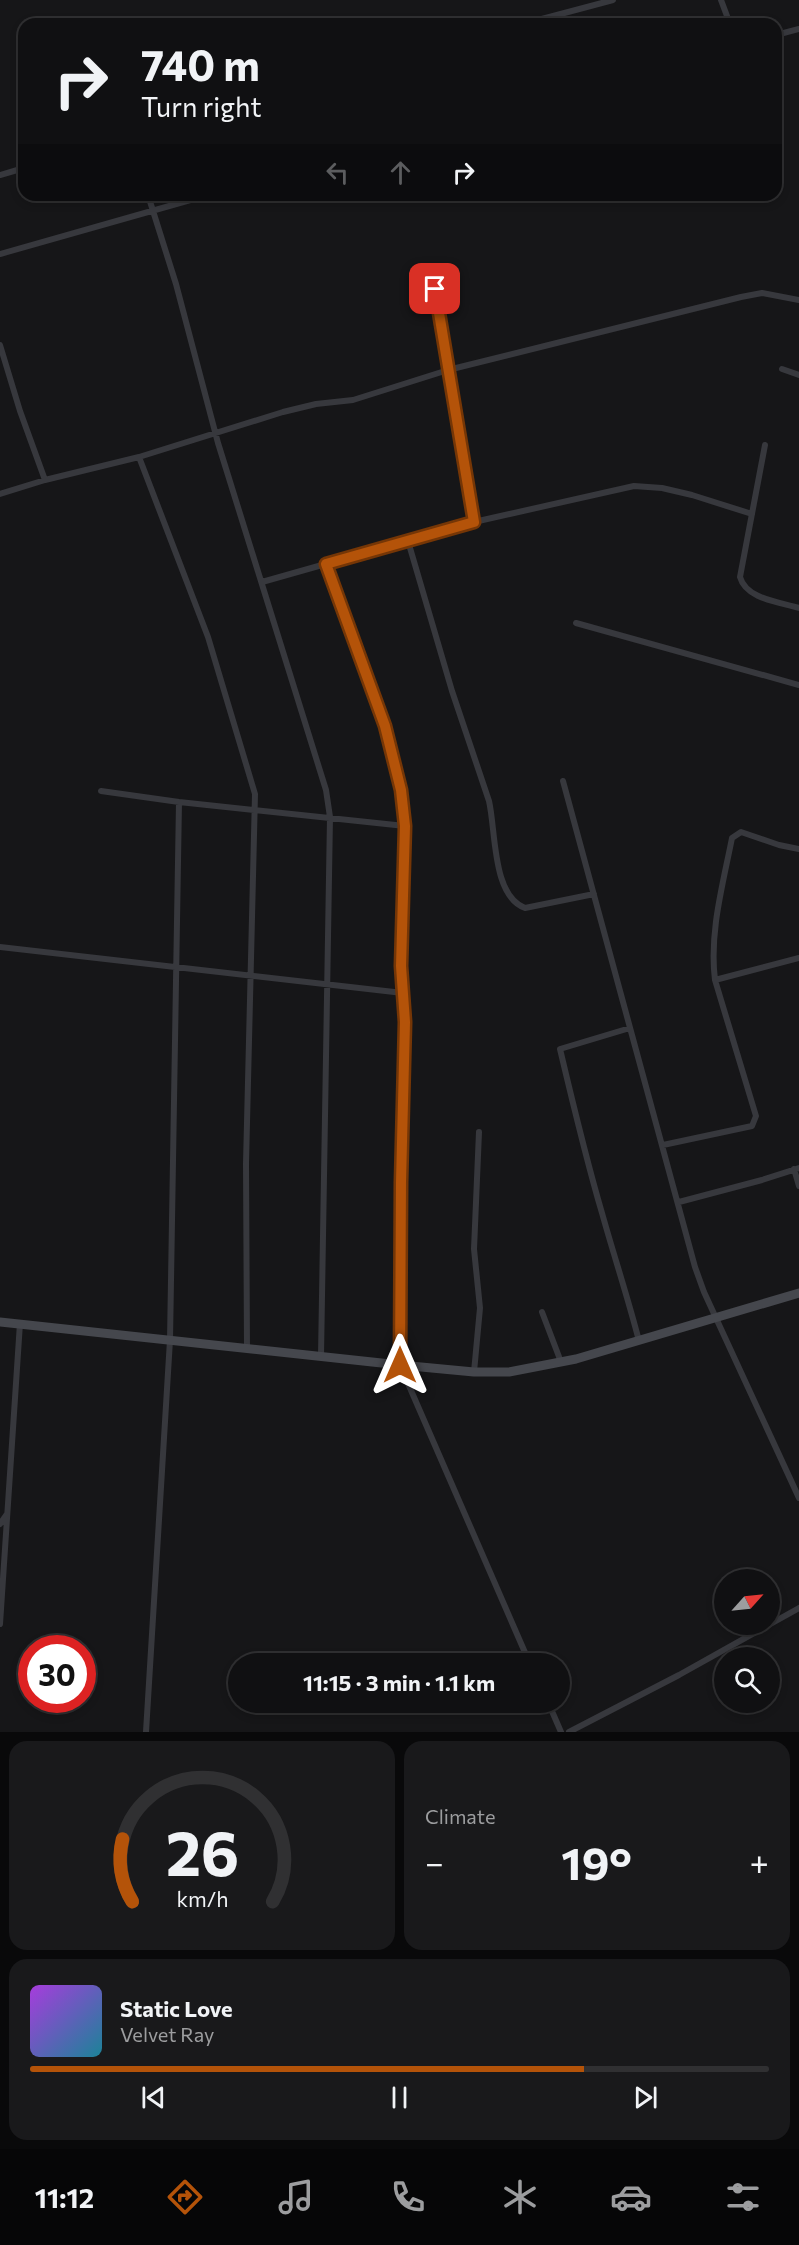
<!DOCTYPE html>
<html lang="en">
<head>
<meta charset="utf-8">
<style>
  :root { --surface:#101012; --page:#19191b; --text:#f1f3f6; --muted:#9c9d9f; --line:#303032; --accent:#b45309 }
  body { margin:0; font-family:Commissioner,sans-serif; background:var(--page); color:var(--text); height:100vh; display:flex; flex-direction:column; font-size:22px; white-space:nowrap }
  * { box-sizing:border-box; margin:0 }
  p { font-size:20px; color:var(--muted) }
  .icon { flex:none; width:33px; height:33px; fill:none; stroke:currentColor; stroke-width:2; stroke-linecap:round; stroke-linejoin:round }
  .map { position:relative; height:1732px; overflow:hidden }
  .panel { display:flex; flex-direction:column; gap:9px; padding:9px; background:#09090a; flex:1 }
  .panel>* { flex:none }
  .guide { position:absolute; left:18px; top:18px; width:764px; height:183px; border-radius:18px; box-shadow:0 3px 9px #0003,0 0 0 2px var(--line); background:#101012; color:var(--text); overflow:hidden }
  .needle { width:39px; rotate:63deg }
  .buttons { position:absolute; left:714px; top:1569px; display:grid; gap:12px }
  .buttons a { display:grid; place-items:center; width:66px; height:66px; border-radius:50%; background:var(--surface); box-shadow:0 3px 9px #0003,0 0 0 2px var(--line); font-size:30px }
  .speed { position:absolute; left:18px; top:1635px; display:flex; gap:12px; font-size:30px; font-weight:700; text-align:center }
  .speed>* { display:grid; place-content:center; width:78px; height:78px; border-radius:50%; background:var(--surface); box-shadow:0 3px 9px #0003,0 0 0 2px var(--line); line-height:1 }
  .speed .limit { border:9px solid #d22; background:#fff; color:#111 }
  .pin { position:absolute; display:grid; place-items:center; width:51px; height:51px; color:#fff; margin:-26px; border-radius:12px; box-shadow:0 3px 9px #0006 }
  .me { position:absolute; width:66px; margin:-33px; rotate:0deg; stroke-linejoin:round; filter:drop-shadow(0 0 4px #0008) }
  .turn { display:flex; align-items:center; gap:21px; height:126px; padding:0 24px; font-size:27px }
  .turn .icon { width:78px; height:78px; stroke-width:2.5 }
  .turn b { display:block; font-size:42px; line-height:51px }
  .lanes { display:flex; align-items:center; height:57px; padding:0 24px; background:#0003; justify-content:center; gap:30px; direction:ltr }
  .lanes .off { opacity:.35 }
  .big { font-size:45px; font-weight:700; line-height:1.1 }
  .panel .tile { flex:1; display:flex; flex-direction:column; justify-content:center; gap:9px; min-width:0; padding:0 21px; border-radius:18px; background:var(--page) }
  .panel .dial { align-items:center; gap:0 }
  .dial svg { height:156px; overflow:visible; fill:none; stroke:var(--line); stroke-width:7; stroke-linecap:round; text-anchor:middle }
  .dial text { fill:var(--text); stroke:none }
  .song { display:flex; align-items:center; gap:18px }
  .cover { width:72px; height:72px; border-radius:9px; background:linear-gradient(135deg,hsl(280 70% 55%),hsl(190 70% 35%)) }
  .played { height:6px; border-radius:3px; background:linear-gradient(90deg,var(--accent) 75%,var(--line) 75%) }
  .keys { display:flex; justify-content:space-around; direction:ltr }
  .heat { display:flex; justify-content:space-between; align-items:center; font-size:33px; direction:ltr }
  .panel .tiles { flex:1; display:grid; gap:9px; grid-template-columns:1fr 1fr }
  .tile:last-child { grid-column:span 2 }
  .trip { position:absolute; left:228px; top:1653px; width:342px; height:60px; border-radius:30px; background:var(--surface); box-shadow:0 3px 9px #0003,0 0 0 2px var(--line); font-weight:700; line-height:60px; text-align:center }
  .menu { display:flex; height:96px; justify-content:space-around; align-items:center; background:#060607; color:var(--muted) }
  .menu .icon { width:42px; height:42px }
  .menu .selected { color:var(--accent) }
  .menu b { font-size:27px; color:var(--text) }
  .map>svg:first-child { display:block }
  .lines { fill:none; stroke-linecap:round; stroke-linejoin:round }
  .street { stroke:#37383d; stroke-width:6 }
  .secondary { stroke:#45474d; stroke-width:9 }
  .route-casing { stroke:#753606; stroke-width:15 }
  .route { stroke:#b45309; stroke-width:10 }
</style>
</head>
<body>
<div class="map">
<svg width="799" height="1732" viewBox="0 0 799 1732">
  <rect width="100%" height="100%" fill="#161618"/>
  <g class="lines">
    <!-- street -->
    <path class="street" d="M 721,0 L 730,24
      M 523,24 L 613,0
      M 776,35 L 799,29
      M 0,175 L 24,168
      M 148,195 L 176,284 L 218,443 L 326,790 L 330,817 L 321,1356
      M 0,254 L 208,195
      M 435,289 L 474,522
      M 0,345 L 20,411 L 45,480
      M 782,369 L 799,375
      M 765,445 L 740,577 C 746,599 779,602 799,608
      M 139,457 L 208,637 L 255,794 L 246,1164 L 247,1348
      M 0,494 L 45,480 L 139,457 L 283,412 L 316,404 L 353,400 L 448,370 L 741,297 L 762,293 L 799,300
      M 408,541 L 452,691 L 489,801 C 496,831 492,896 525,908 L 594,894
      M 326,564 L 385,726 L 401,790 L 405,826 L 401,966 L 405,1022 L 401,1182 L 400,1365 L 530,1664
      M 262,582 L 474,522 L 634,486 L 662,488 L 692,495 L 752,514
      M 576,623 L 799,685
      M 563,781 L 695,1267 L 704,1292 L 799,1498
      M 101,791 L 179,802 L 405,826
      M 0,947 L 403,993
      M 715,980 L 799,958
      M 630,1028 L 560,1049 C 573,1104 586,1159 602,1213 C 614,1256 628,1298 639,1341
      M 663,1145 L 752,1126 L 756,1116 L 715,980 C 709,933 723,884 732,838 L 741,832 L 779,845 L 799,849
      M 794,1169 L 799,1186
      M 679,1202 L 762,1180 L 799,1168
      M 542,1312 L 561,1362
      M 474,1372 L 480,1308 L 474,1249 L 479,1132
      M 0,1524 L 7,1514
      M 0,1624 L 20,1323
      M 548,1702 L 561,1732
      M 146,1732 L 170,1340 L 179,802
      M 569,1732 L 679,1675 L 799,1608"/>
    <!-- secondary -->
    <path class="secondary" d="M 0,1322 L 400,1365 L 474,1372 L 509,1372 L 576,1359 L 799,1293"/>
  </g>
  <g class="lines">
    <!-- route casing -->
    <g class="route-casing">
      <path id="route" d="M 400,1365 L 401,1182 L 405,1022 L 401,966 L 405,826 L 401,790 L 385,726 L 326,564 L 474,522 L 435,289"/>
    </g>
    <!-- route -->
    <use href="#route" class="route"/>
  </g>
</svg>
<div class="buttons">
<a><svg class="needle" viewBox="-14 -14 28 28"><path d="M0-13l5 13h-10z" fill="#e53935"/><path d="M0 13l5-13h-10z" fill="#9c9d9f"/></svg></a>
<a><svg class="icon" aria-label="search" viewBox="0 0 24 24"><circle cx="10" cy="10" r="6"/><path d="M15 15l6 6"/></svg></a>
</div>
<div class="speed"><div class="limit">30</div></div>
<div class="pin" style="left:435px;top:289px;background:#d93025"><svg class="icon" aria-label="arrive" viewBox="0 0 24 24"><path d="M6 21V4h12l-3 4 3 4H6"/></svg></div>
<svg class="me" style="left:400px;top:1365px" viewBox="-20 -20 40 40"><path d="M0-17L14 15 0 8-14 15z" fill="#b45309" stroke="#fff" stroke-width="4"/></svg>
<div class="trip">11:15 · 3 min · 1.1 km</div>
<div class="guide">
<div class="turn"><svg class="icon" aria-label="right" viewBox="0 0 24 24"><path d="M7 20v-9h11M14 6l5 5-5 5"/></svg><div><b>740 m</b>Turn right</div></div>
<div class="lanes"><svg class="icon off" aria-label="left" viewBox="0 0 24 24"><path d="M17 20v-9H6M10 6l-5 5 5 5"/></svg><svg class="icon off" aria-label="ahead" viewBox="0 0 24 24"><path d="M12 20V5M6 11l6-6 6 6"/></svg><svg class="icon" aria-label="right" viewBox="0 0 24 24"><path d="M7 20v-9h11M14 6l5 5-5 5"/></svg></div>
</div>
</div>
<section class="panel">
<div class="tiles">
<div class="tile dial"><svg viewBox="0 0 100 80">
<path d="M14 69A42 42 0 1 1 86 69"/>
<path d="M14 69A42 42 0 0 1 9 37" stroke="#b45309"/>
<text x="50" y="56" font-size="32" font-weight="700">26</text>
<text x="50" y="72" font-size="11">km/h</text>
</svg></div>
<div class="tile"><p>Climate</p>
<div class="heat"><a>−</a><b class="big">19°</b><a>+</a></div>
</div>
<div class="tile">
<div class="song"><i class="cover"></i><div><b>Static Love</b><p>Velvet Ray</p></div></div>
<div class="played"></div>
<div class="keys"><svg class="icon" aria-label="previous" viewBox="0 0 24 24"><path d="M18 5L8 12l10 7zM5 5v14"/></svg><svg class="icon" aria-label="pause" viewBox="0 0 24 24"><path d="M8 5v14M16 5v14"/></svg><svg class="icon" aria-label="next" viewBox="0 0 24 24"><path d="M6 5l10 7-10 7zM19 5v14"/></svg></div>
</div>
</div>
</section>
<nav class="menu">
<b>11:12</b>
<svg class="icon selected" aria-label="directions" viewBox="0 0 24 24"><path d="M12 3l9 9-9 9-9-9zM9 14v-3h6M13 9l2 2-2 2"/></svg>
<svg class="icon" aria-label="music" viewBox="0 0 24 24"><path d="M9 18V5l10-2v13"/><circle cx="6" cy="18" r="3"/><circle cx="16" cy="16" r="3"/></svg>
<svg class="icon" aria-label="phone" viewBox="0 0 24 24"><path d="M5 4h4l2 5-3 2q2 4 5 5l2-3 5 2v4C11 20 4 13 5 4z"/></svg>
<svg class="icon" aria-label="climate" viewBox="0 0 24 24"><path d="M12 3v18M4 7l16 10M4 17L20 7"/></svg>
<svg class="icon" aria-label="car" viewBox="0 0 24 24"><path d="M5 17H2v-5l4-1 3-4h7l3 4 3 1v5h-3M9 17h6M6 11h13"/><circle cx="7" cy="17" r="2"/><circle cx="17" cy="17" r="2"/></svg>
<svg class="icon" aria-label="filters" viewBox="0 0 24 24"><path d="M4 7h16M4 17h16"/><circle cx="9" cy="7" r="2"/><circle cx="15" cy="17" r="2"/></svg>
</nav>
</body>
</html>
